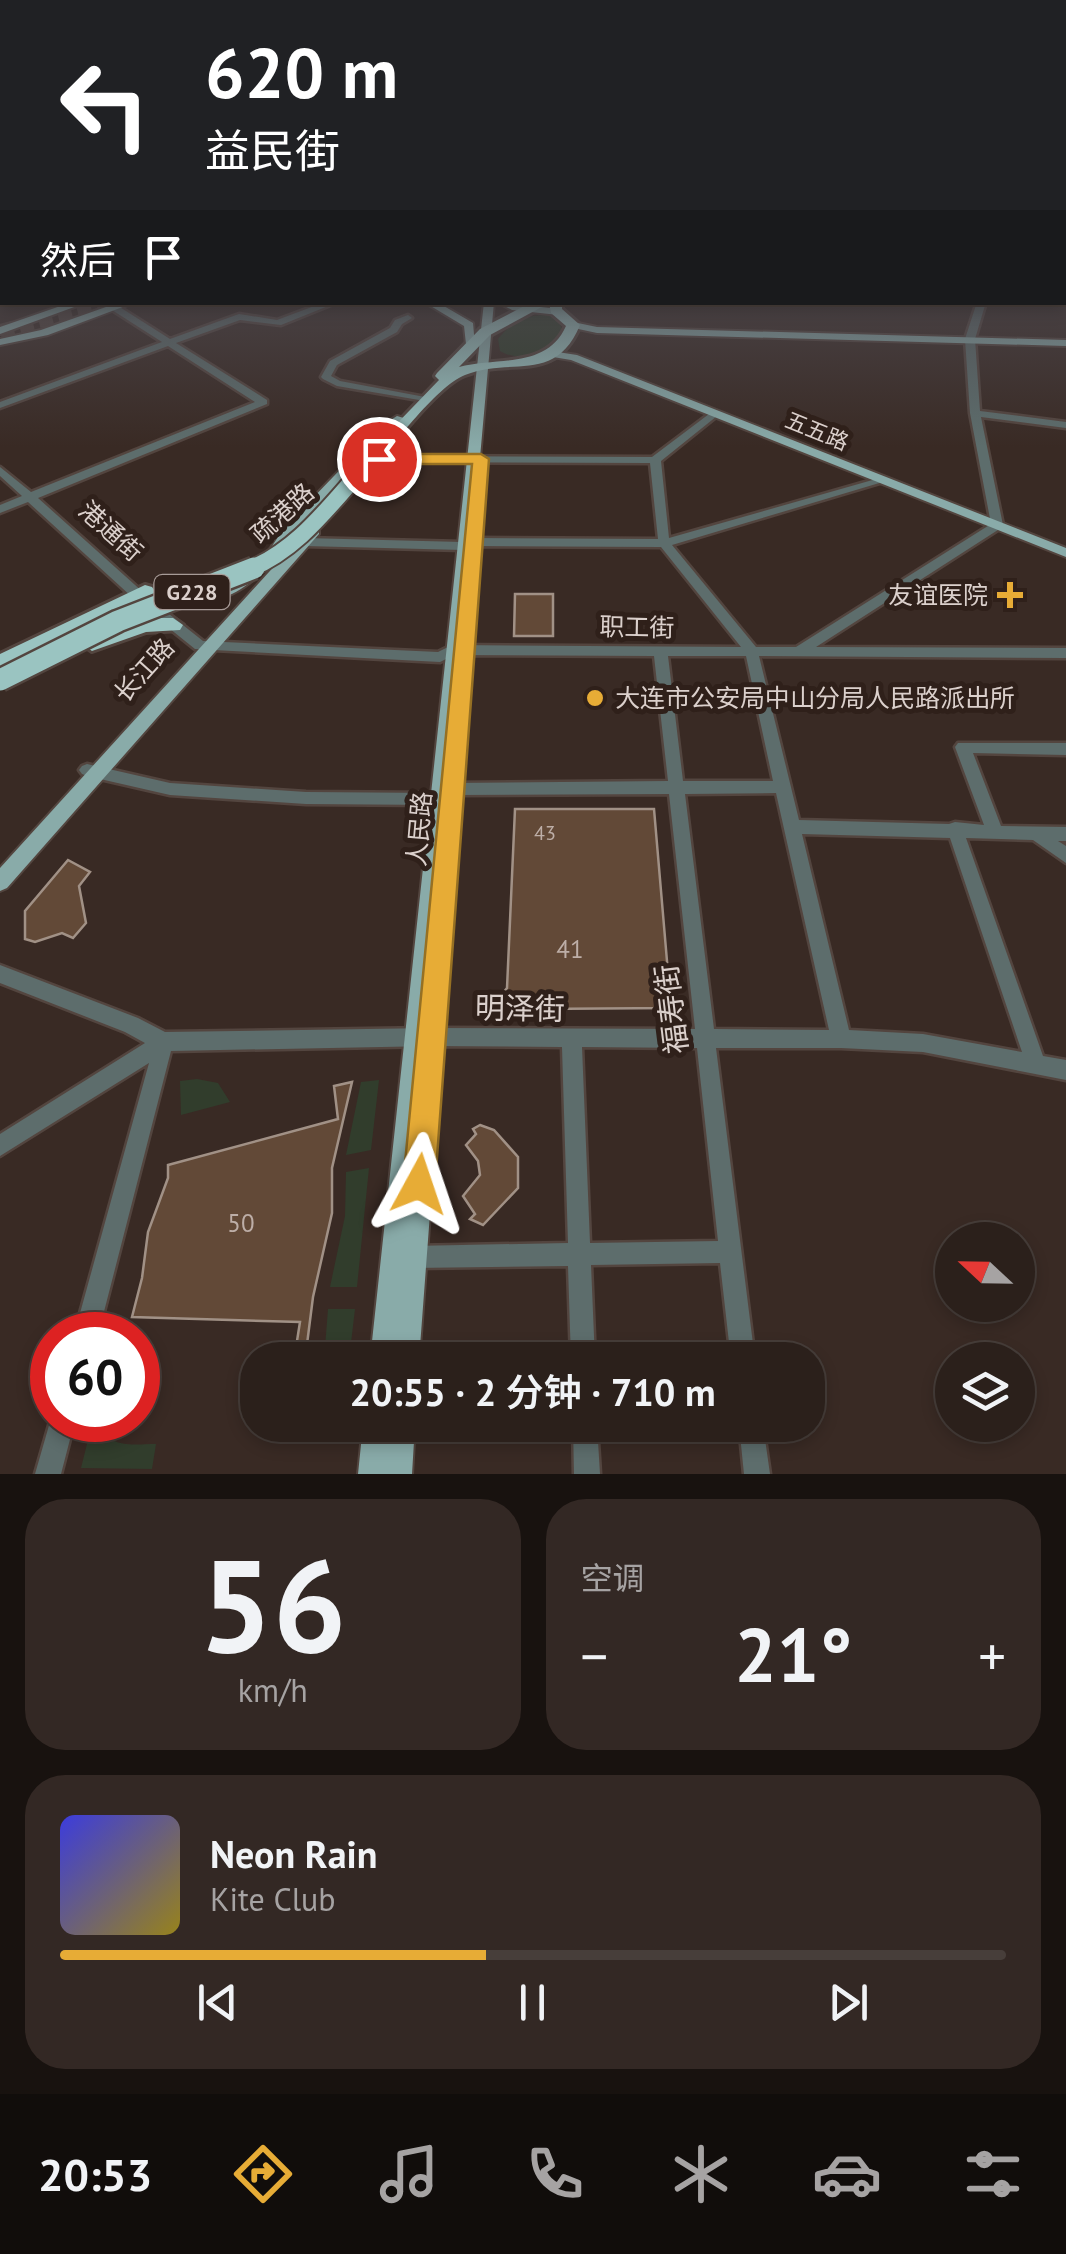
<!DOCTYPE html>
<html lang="zh">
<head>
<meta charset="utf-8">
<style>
  :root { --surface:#2b201b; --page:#332824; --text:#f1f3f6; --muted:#a6a3a3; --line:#473e3a; --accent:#e7ac36 }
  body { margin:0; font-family:"PT Sans","Noto Sans SC",sans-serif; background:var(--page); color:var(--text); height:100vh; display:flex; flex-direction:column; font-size:38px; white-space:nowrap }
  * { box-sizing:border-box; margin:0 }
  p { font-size:32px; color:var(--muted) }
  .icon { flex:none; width:55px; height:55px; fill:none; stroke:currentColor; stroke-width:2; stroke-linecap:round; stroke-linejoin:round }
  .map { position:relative; height:1474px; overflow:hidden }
  .drawer { display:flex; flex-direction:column; gap:25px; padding:25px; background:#18120f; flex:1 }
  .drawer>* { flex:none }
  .guide { position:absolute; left:0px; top:0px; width:1068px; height:305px; box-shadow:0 5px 15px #0003,0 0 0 2px var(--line); background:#202124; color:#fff; overflow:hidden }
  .needle { width:65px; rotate:292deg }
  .fabs { position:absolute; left:935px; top:1222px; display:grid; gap:20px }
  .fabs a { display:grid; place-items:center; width:100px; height:100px; border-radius:50%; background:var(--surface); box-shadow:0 5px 15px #0003,0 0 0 2px var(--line); font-size:50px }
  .speed { position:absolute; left:30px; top:1312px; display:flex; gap:20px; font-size:50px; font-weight:700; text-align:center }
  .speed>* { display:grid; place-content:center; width:130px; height:130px; border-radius:50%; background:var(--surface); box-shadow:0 5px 15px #0003,0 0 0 2px var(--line); line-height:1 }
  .speed .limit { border:15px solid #d22; background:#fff; color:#111 }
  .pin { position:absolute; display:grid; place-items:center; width:85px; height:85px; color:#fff; margin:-42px; border:5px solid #fff; border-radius:50%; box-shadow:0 2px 10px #0007 }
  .me { position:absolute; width:110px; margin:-55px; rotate:5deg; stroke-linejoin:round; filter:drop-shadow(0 0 8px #0008) }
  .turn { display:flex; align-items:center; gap:35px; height:210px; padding:0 40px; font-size:45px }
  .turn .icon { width:130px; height:130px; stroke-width:2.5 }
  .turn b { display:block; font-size:70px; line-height:85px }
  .then { display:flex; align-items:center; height:95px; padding:0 40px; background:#0003; gap:20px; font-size:38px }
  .big { font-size:75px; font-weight:600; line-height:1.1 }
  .drawer .widget { flex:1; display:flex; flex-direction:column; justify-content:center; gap:15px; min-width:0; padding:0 35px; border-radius:40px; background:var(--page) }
  .drawer .dial { align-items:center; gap:0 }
  .dial b { font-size:130px; line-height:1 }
  .song { display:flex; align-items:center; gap:30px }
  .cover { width:120px; height:120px; border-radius:15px; background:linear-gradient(135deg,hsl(240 70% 55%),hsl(50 70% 35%)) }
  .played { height:10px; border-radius:5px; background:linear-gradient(90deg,var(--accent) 45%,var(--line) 45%) }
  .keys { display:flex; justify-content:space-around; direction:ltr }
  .heat { display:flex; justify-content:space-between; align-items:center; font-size:55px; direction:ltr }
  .drawer .tiles { flex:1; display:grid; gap:25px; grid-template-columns:1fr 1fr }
  .widget:last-child { grid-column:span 2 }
  .trip { position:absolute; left:240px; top:1342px; width:585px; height:100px; border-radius:40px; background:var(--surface); box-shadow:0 5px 15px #0003,0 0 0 2px var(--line); font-weight:600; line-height:100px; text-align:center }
  .tabs { display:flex; height:160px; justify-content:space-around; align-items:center; background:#110d0b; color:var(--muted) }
  .tabs .icon { width:70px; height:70px }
  .tabs .active { color:var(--accent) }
  .tabs b { font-size:45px; color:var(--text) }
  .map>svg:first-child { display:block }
  .green { fill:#313d2c }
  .building { fill:#624937; stroke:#a19186; stroke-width:2.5 }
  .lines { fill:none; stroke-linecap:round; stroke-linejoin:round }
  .highway-tunnel { stroke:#51433d; stroke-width:14; stroke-dasharray:14 6; stroke-linecap:butt }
  .minor-casing { stroke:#53453f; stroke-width:5 }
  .major-casing { stroke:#53453f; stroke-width:4 }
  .highway-casing { stroke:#53453f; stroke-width:6 }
  .minor { fill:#5d6d6c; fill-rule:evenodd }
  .major { fill:#89aba9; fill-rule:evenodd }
  .highway { fill:#9ac4c1; fill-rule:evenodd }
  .highway-bridge-far1-casing { stroke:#53453f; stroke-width:20; stroke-linecap:butt }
  .highway-bridge-casing { stroke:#53453f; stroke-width:26; stroke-linecap:butt }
  .highway-bridge-far1 { stroke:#9ac4c1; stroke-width:16 }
  .highway-bridge { stroke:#9ac4c1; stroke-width:21 }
  .route { fill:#e7ac36; stroke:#967023; stroke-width:2.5 }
  .poi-dot { fill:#e7ac36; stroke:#2f201a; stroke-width:4 }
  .labels { text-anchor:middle; stroke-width:10; stroke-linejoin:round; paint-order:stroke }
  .number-label { font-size:20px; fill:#bdaea7 }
  .far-street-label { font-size:22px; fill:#dbd0cc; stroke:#2f201a }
  .shield { fill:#2f201a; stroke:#a79b97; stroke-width:2.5 }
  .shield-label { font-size:22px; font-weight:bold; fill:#dbd0cc }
  .street-label { font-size:25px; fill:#dbd0cc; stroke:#2f201a }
  .poi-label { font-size:25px; fill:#dbd0cc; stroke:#2f201a; text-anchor:end }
  .near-number-label { font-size:25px; fill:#bdaea7 }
  .near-street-label { font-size:30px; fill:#dbd0cc; stroke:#2f201a }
</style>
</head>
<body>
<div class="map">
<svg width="1066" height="1474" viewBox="0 0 1066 1474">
  <rect width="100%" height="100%" fill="#392a24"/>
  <!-- green -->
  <path class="green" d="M 546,315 L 557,318 L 562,329 C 552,353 522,364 500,351 L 498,339 C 511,322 525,315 546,315 Z
    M 197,1079 L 218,1083 L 230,1102 L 181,1115 L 180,1081 Z
    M 379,1080 L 371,1150 L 346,1155 L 361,1082 Z
    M 369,1168 L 357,1287 L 330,1287 L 345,1216 L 346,1172 Z
    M 328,1309 L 355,1309 L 349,1360 L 324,1360 Z
    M 93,1420 L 101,1420 C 107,1450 131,1444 156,1444 L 152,1469 L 81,1468 Z"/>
  <!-- building -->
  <path class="building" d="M 515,594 L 553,594 L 553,636 L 514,636 Z
    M 515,809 L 654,809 L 671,1008 L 533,1009 L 522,998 L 516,1004 L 504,992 L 507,988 Z
    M 68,860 L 90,872 L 79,886 L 86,923 L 73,938 L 62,933 L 35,942 L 25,939 L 25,911 Z
    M 352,1082 L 332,1168 L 332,1213 L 313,1297 L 305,1360 L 294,1360 L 300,1322 L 132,1317 L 142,1278 L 148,1232 L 168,1178 L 168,1165 L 338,1119 L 334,1086 Z
    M 480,1125 L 494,1130 L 518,1157 L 518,1188 L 483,1225 L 470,1219 L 475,1214 L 463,1196 L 480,1175 L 478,1161 L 466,1145 L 476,1134 L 473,1129 Z"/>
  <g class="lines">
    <!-- highway-tunnel -->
    <path class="highway-tunnel" d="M 0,331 L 116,302"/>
    <!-- minor casing -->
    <g class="minor-casing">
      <path id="minor" d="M 1065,290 L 1066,291 L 1066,297 L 1065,296 Z
        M 325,302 L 338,302 L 281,325 L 240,320 L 176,343 L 267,400 L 267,404 L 38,498 L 154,602 L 203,641 L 438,652 L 452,645 L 741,647 L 661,547 L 475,546 L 463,550 L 305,546 L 299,542 L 305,538 L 462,542 L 473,538 L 658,539 L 650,463 L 379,462 L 374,459 L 379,456 L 652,457 L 713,411 L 718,414 L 717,416 L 661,461 L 669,538 L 876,479 L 880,478 L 886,481 L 672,545 L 756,647 L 796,647 L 991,524 L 970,413 L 965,339 L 977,302 L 986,302 L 975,339 L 980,411 L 1066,422 L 1066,428 L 981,417 L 1003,525 L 1001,528 L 816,647 L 1066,648 L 1066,658 L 759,656 L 799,820 L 949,824 L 955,822 L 984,825 L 955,747 L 958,743 L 1066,743 L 1066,755 L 973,753 L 1001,826 L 1066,827 L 1066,841 L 1058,841 L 1066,846 L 1066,863 L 1033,840 L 966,838 L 1043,1056 L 1066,1060 L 1066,1080 L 923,1052 L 841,1048 L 716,1048 L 755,1360 L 731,1360 L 720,1263 L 591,1265 L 595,1360 L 571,1360 L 568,1266 L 412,1268 L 404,1265 L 401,1257 L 404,1249 L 412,1246 L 568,1243 L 562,1047 L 432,1046 L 171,1051 L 98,1335 L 74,1335 L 149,1063 L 0,1156 L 0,1134 L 145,1043 L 125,1032 L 0,983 L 0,965 L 138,1018 L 165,1032 L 432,1028 L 695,1029 L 669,794 L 456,795 L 438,805 L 306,804 L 170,795 L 87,776 L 82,774 L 79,770 L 82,766 L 87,764 L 170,783 L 306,792 L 435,793 L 453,783 L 668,781 L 654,656 L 454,655 L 440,662 L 195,649 L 144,608 L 28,502 L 0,513 L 0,505 L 22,496 L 0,476 L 0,467 L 31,492 L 255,402 L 168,346 L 0,408 L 0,402 L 162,342 L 112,310 L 112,306 L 118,306 L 170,339 L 239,314 L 277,320 ZM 668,656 L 746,656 L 773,781 L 683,781 ZM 776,793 L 829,1030 L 714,1029 L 685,794 ZM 802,834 L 950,838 L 1022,1052 L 923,1034 L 849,1030 ZM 582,1047 L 697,1048 L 718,1241 L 590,1243 Z
        M 408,315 L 412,318 L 402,324 L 397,332 L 337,365 L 331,376 L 340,381 L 425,397 L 425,401 L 337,386 L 323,379 L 321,377 L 330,361 L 390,328 L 395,320 Z
        M 52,1415 L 52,1420 L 75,1420 L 61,1474 L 35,1474 Z
        M 573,1425 L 597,1425 L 600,1474 L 574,1474 Z
        M 739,1425 L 763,1425 L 770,1474 L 744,1474 Z"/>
    </g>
    <!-- major casing -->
    <g class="major-casing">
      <path id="major" d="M 72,302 L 88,302 L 0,334 L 0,327 Z
        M 120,302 L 136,302 L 48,335 L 0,345 L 0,339 L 41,330 Z
        M 424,302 L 437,302 L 473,323 L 475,346 L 466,344 L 464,326 Z
        M 484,302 L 494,302 L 458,702 L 465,704 L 468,708 L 419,1360 L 370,1360 Z
        M 497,302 L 559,309 L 564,312 L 559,315 L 512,310 Z
        M 573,322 L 597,327 L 1066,340 L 1066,346 L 597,333 L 569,327 L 568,325 Z
        M 551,351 L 577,355 L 1066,548 L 1066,557 L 571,360 L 547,356 L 547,352 Z
        M 397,416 L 407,419 L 391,431 L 294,534 L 274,564 L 264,564 L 262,561 L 284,528 L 383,425 Z
        M 314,527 L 319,528 L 319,534 L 7,888 L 0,891 L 0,868 L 309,528 Z
        M 250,571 L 257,576 C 228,606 182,609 144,598 L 141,595 L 149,590 L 175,595 L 202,593 Z
        M 363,1425 L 415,1425 L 412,1474 L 358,1474 Z"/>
    </g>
    <!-- highway casing -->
    <g class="highway-casing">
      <path id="highway" d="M 532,302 L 562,302 L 562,309 L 580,325 C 555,385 511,356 465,375 C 436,386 389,451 366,476 L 354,476 L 354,468 L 439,380 L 435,376 L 437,373 L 480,329 ZM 549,303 L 551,313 L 566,326 C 547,369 497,357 459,367 L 490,335 Z
        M 145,585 L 152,587 L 155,591 L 152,595 L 0,670 L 0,654 Z
        M 144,618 L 173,618 L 183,625 L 180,630 L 146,632 L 92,651 L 82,644 L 85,639 Z"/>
    </g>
    <!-- minor -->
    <use href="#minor" class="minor"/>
    <!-- major -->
    <use href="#major" class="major"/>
    <!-- highway -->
    <use href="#highway" class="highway"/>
    <!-- highway-bridge-far1 casing -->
    <g class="highway-bridge-far1-casing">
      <path id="highway-bridge-far1" d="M 247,570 C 295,552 327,509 360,472"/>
    </g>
    <!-- highway-bridge casing -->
    <g class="highway-bridge-casing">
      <path id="highway-bridge" d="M 0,680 L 118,621 L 254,568"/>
    </g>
    <!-- highway-bridge-far1 -->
    <use href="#highway-bridge-far1" class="highway-bridge-far1"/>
    <!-- highway-bridge -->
    <use href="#highway-bridge" class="highway-bridge"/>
  </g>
  <!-- sky -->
  <linearGradient id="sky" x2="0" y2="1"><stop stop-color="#1f1714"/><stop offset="0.54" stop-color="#4e4a50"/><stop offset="1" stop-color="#4e4a50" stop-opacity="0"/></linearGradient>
  <rect width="1066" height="447" fill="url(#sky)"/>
  <!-- route -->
  <path class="route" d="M 481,454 L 489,459 L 435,1184 L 431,1196 L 419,1200 L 407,1196 L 403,1184 L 472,464 L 379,464 L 371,459 L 379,454 Z"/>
  <!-- markers -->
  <g class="poi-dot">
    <path d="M1005 580h10v10h10v10h-10v10h-10v-10h-10v-10h10z"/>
    <circle cx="595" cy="698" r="10"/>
  </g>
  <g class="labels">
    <!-- number labels -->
    <g class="number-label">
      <text x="545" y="840">43</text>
    </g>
    <!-- far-street labels -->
    <g class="far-street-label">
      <text transform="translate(817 431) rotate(22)" y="8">五五路</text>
    </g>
    <!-- shield labels -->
    <rect class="shield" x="154.5" y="575" width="75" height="34" rx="8"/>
    <g class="shield-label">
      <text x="192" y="600">G228</text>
    </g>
    <!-- street labels -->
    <g class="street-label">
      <text transform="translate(282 513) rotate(-42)" y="9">疏港路</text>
      <text transform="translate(111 531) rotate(42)" y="9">港通街</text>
      <text transform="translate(637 627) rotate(1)" y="9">职工街</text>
      <text transform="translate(144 670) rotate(-48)" y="9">长江路</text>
      <text transform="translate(419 829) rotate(-85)" y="9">人民路</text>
    </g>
    <!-- poi labels -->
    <g class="poi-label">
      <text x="988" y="604">友谊医院</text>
      <text x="615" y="707" text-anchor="start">大连市公安局中山分局人民路派出所</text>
    </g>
    <!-- near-number labels -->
    <g class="near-number-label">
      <text x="570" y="958">41</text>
      <text x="241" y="1232">50</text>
    </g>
    <!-- near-street labels -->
    <g class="near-street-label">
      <text transform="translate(520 1009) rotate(1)" y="10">明泽街</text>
      <text transform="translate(672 1009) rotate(-97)" y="10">福寿街</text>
    </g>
  </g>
</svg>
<div class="fabs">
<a><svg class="needle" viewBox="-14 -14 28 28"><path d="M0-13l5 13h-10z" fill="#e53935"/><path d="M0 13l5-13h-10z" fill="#a6a3a3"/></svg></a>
<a><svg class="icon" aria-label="layers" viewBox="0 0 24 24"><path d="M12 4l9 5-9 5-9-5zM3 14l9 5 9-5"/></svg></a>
</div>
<div class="speed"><div class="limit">60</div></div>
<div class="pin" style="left:379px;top:459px;background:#d93025"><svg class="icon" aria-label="arrive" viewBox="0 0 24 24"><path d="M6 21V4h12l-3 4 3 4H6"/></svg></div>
<svg class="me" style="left:419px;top:1184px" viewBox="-20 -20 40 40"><path d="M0-17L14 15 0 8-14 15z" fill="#e7ac36" stroke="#fff" stroke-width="4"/></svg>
<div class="trip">20:55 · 2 分钟 · 710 m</div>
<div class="guide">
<div class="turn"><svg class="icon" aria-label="left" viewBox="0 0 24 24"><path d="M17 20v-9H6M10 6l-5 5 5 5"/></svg><div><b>620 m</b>益民街</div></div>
<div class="then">然后<svg class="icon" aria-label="arrive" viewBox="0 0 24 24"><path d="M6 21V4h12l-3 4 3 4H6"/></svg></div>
</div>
</div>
<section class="drawer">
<div class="tiles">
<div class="widget dial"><b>56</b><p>km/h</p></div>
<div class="widget"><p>空调</p>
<div class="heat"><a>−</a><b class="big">21°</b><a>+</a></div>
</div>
<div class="widget">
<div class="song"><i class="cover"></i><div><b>Neon Rain</b><p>Kite Club</p></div></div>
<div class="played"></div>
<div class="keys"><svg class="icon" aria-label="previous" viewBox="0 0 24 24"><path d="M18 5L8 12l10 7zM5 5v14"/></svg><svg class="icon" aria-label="pause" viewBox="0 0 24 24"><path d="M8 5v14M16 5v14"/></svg><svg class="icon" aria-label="next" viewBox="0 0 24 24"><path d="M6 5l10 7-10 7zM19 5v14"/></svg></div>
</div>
</div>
</section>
<nav class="tabs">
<b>20:53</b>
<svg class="icon active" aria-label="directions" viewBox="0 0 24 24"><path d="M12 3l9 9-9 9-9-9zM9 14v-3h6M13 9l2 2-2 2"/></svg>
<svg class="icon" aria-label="music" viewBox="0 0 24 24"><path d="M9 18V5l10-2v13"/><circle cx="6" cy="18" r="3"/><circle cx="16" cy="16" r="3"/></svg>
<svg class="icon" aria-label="phone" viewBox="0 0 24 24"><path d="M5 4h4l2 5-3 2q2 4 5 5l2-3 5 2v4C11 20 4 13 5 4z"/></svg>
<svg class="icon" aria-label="climate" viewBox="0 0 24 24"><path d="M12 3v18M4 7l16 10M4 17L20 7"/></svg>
<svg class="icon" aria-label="car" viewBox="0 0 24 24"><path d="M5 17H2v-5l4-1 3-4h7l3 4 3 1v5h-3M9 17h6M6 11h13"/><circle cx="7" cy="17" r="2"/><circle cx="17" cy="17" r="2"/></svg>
<svg class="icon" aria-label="filters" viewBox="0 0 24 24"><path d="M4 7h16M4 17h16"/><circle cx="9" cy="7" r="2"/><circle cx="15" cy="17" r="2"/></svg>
</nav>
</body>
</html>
